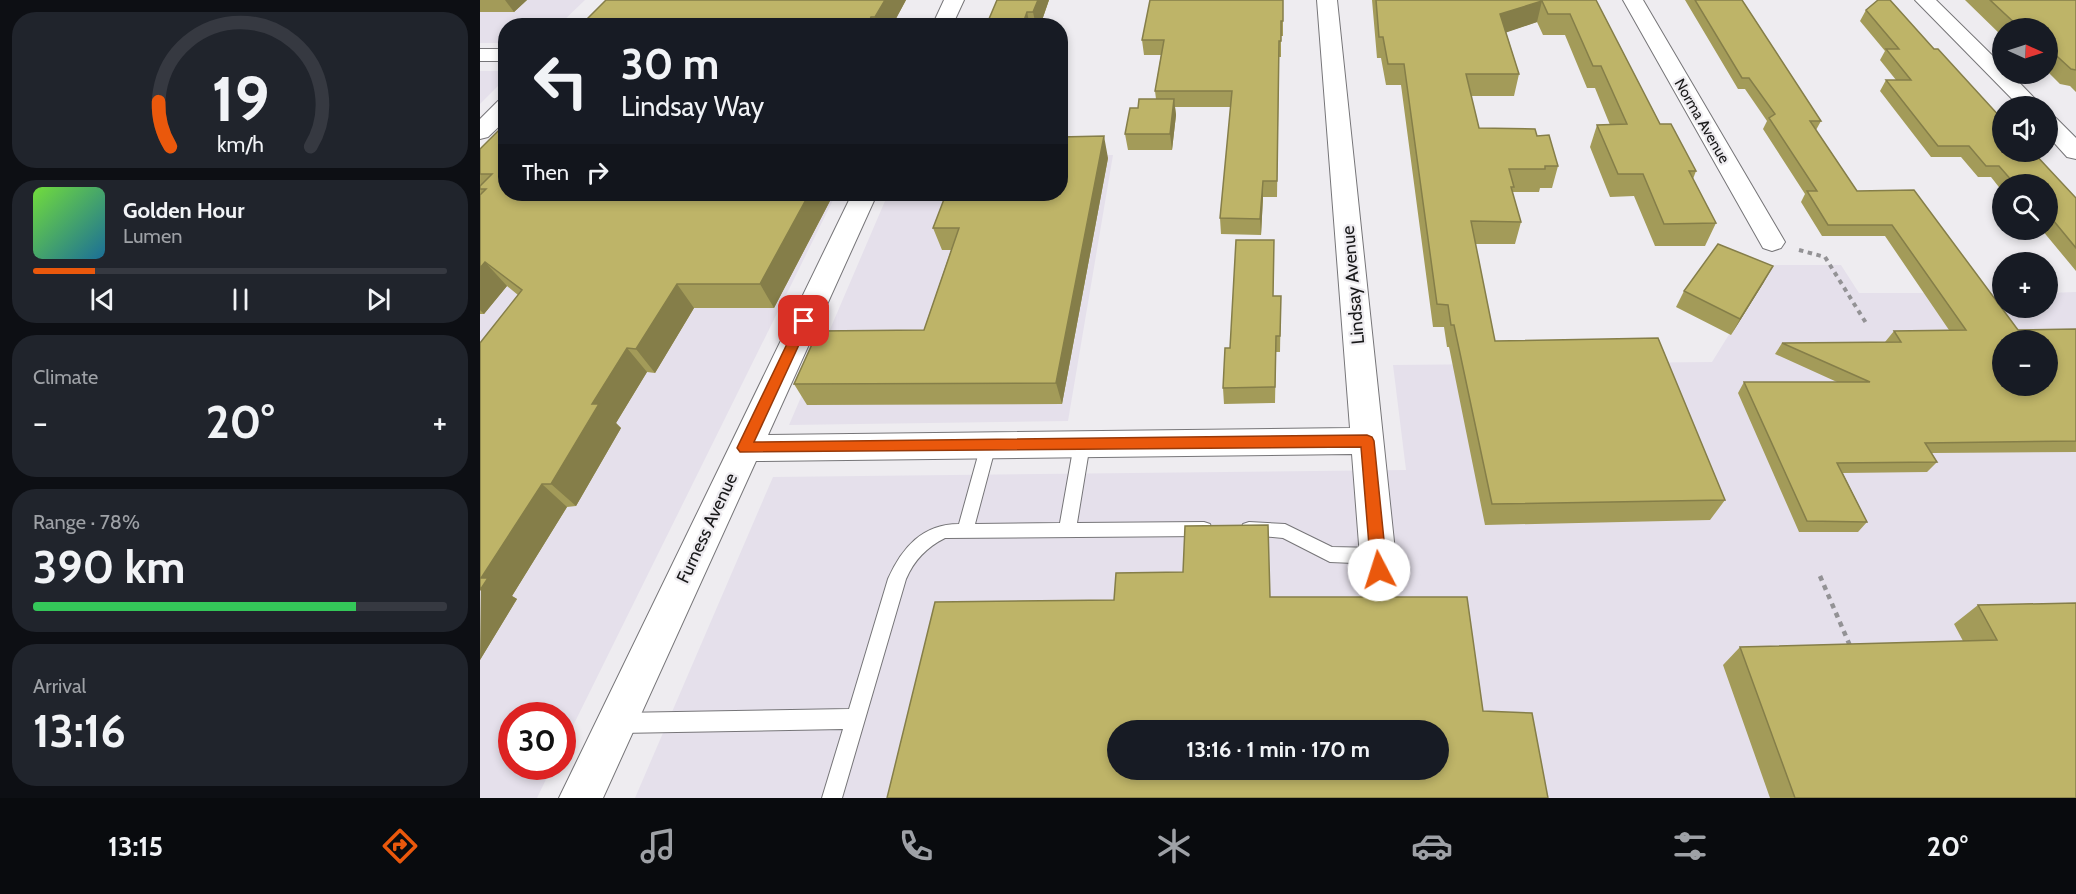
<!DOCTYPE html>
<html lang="en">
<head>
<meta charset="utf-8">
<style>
  :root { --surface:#171b24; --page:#20242c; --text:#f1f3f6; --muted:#9ea1a6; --line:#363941; --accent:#ea580c }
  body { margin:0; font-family:Cabin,sans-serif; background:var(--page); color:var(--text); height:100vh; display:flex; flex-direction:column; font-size:22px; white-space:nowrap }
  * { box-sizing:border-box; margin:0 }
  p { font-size:20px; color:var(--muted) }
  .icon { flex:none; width:33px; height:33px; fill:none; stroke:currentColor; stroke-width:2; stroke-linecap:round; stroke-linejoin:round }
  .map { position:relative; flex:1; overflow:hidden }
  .panel { display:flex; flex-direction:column; gap:12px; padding:12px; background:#0d0f14; width:480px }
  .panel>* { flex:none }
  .banner { position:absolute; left:18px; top:18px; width:570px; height:183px; border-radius:24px; box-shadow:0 3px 9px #0003; background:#171b24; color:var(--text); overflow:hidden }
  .needle { width:39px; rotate:93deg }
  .buttons { position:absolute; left:1512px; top:18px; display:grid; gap:12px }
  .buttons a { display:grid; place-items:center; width:66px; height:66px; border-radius:50%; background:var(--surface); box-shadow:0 3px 9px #0003; font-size:30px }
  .speed { position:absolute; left:18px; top:702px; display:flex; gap:12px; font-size:30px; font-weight:700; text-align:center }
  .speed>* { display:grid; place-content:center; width:78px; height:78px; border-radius:50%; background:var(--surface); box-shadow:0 3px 9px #0003; line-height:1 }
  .speed .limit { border:9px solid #d22; background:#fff; color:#111 }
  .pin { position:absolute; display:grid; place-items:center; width:51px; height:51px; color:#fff; margin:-26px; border-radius:12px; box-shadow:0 3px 9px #0006 }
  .me { position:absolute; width:66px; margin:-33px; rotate:355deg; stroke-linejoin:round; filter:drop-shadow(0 0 4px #0008) }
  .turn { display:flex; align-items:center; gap:21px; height:126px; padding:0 24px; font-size:27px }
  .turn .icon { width:78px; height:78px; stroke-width:2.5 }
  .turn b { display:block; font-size:42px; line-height:51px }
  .then { display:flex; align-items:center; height:57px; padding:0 24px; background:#0003; gap:12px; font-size:22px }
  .big { font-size:45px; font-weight:700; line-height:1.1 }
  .panel .tile { flex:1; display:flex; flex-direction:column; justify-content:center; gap:9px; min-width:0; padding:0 21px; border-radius:24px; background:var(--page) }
  .panel .dial { align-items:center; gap:0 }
  .dial svg { height:156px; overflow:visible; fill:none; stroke:var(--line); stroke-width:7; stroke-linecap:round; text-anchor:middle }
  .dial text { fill:var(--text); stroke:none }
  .song { display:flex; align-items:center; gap:18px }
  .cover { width:72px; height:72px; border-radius:9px; background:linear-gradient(135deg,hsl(100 70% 55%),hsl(200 70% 35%)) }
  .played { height:6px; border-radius:3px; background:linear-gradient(90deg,var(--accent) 15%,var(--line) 15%) }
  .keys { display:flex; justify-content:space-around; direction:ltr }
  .heat { display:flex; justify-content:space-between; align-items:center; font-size:33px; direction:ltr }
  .charge { height:9px; border-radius:4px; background:linear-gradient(90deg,#34c759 78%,var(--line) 0) }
  .trip { position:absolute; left:627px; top:720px; width:342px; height:60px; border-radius:30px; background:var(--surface); box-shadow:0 3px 9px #0003; font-weight:700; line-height:60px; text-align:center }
  .tabs { display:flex; height:96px; justify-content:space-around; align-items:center; background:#090b0e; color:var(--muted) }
  .tabs .icon { width:42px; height:42px }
  .tabs .selected { color:var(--accent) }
  .tabs b { font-size:27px; color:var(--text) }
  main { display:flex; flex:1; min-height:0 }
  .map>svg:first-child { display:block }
  .built { fill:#e5e0eb; fill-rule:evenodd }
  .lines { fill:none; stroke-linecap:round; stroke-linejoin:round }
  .service-casing { stroke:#767578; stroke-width:2 }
  .minor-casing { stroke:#767578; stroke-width:2 }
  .path-far1 { stroke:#939295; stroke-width:4; stroke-dasharray:4.5 4.5; stroke-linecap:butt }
  .path { stroke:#939295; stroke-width:4.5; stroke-dasharray:5 5; stroke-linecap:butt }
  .service { fill:#fff; fill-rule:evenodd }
  .minor { fill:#fff; fill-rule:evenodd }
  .wall { fill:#a39b59 }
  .shaded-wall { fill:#857e49 }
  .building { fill:#beb468; stroke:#857e49; stroke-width:1.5; fill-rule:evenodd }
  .route { fill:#ea580c; stroke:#983908; stroke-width:1.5 }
  .labels { text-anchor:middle; stroke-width:4.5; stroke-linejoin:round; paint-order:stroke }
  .far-street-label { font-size:15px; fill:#19191a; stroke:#eeecf0 }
  .street-label { font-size:18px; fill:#19191a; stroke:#eeecf0 }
</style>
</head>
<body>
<main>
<section class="panel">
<div class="tile dial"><svg viewBox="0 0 100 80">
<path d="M14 69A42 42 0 1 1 86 69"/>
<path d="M14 69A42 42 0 0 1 8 46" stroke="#ea580c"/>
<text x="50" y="56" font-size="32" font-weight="700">19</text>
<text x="50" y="72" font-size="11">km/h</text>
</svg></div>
<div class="tile">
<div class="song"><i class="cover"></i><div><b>Golden Hour</b><p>Lumen</p></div></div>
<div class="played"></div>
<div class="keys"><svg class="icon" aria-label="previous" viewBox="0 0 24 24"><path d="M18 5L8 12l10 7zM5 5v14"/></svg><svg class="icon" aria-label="pause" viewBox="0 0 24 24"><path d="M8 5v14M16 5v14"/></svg><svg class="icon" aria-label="next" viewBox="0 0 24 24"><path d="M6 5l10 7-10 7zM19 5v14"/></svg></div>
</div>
<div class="tile"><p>Climate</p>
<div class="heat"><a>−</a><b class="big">20°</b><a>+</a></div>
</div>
<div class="tile"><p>Range · 78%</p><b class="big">390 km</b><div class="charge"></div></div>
<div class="tile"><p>Arrival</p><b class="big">13:16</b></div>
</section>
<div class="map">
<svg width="1596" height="798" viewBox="0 0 1596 798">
  <rect width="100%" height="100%" fill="#eeecf0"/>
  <!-- built -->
  <path class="built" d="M 0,0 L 105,0 L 79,25 L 26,26 L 25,43 L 0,43 Z
    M 0,71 L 26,71 L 25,79 L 0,104 Z
    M 581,155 L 633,155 L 588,421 L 309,425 L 408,194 L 580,194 Z
    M 0,162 L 26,194 L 356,194 L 83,746 L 82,716 L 32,716 L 32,766 L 72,767 L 57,798 L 0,798 Z
    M 1292,265 L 1361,265 L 1379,293 L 1522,293 L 1522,308 L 1568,308 L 1568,293 L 1596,292 L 1596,798 L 155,798 L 293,477 L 926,470 L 913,365 L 1232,362 ZM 1522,340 L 1568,340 L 1568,386 L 1522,386 ZM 638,730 L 958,730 L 958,770 L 638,770 Z"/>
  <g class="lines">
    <!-- service casing -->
    <g class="service-casing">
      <path id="service" d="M 602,438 L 608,440 L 610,444 L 597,523 L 724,522 L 730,524 L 732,529 L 730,534 L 724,536 L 465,538 C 447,547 434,560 426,579 L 362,798 L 342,798 L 363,729 L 139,733 L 132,730 L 129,723 L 132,716 L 139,713 L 369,709 L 408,579 C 422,548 442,524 479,524 L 502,441 L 508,439 L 514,441 L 516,445 L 495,524 L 580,523 L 594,444 L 596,440 Z
        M 769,522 L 805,524 L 852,547 L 898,548 L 904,551 L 907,556 L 904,561 L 898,564 L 850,562 L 803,538 L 763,534 L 761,529 L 763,524 Z"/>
    </g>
    <!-- minor casing -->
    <g class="minor-casing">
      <path id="minor" d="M 464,0 L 484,0 L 472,26 L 452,26 Z
        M 837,0 L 857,0 L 917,570 L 912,581 L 899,586 L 886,581 L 881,570 L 872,454 L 276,461 L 123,798 L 79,798 L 372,194 L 397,194 L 288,435 L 870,428 Z
        M 1143,0 L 1163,0 L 1305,242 L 1301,248 L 1292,251 L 1283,248 Z
        M 1435,0 L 1456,0 L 1522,65 L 1522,74 L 1531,74 L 1562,106 L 1539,106 Z
        M 0,49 L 26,49 L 26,61 L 0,61 Z
        M 26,99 L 26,120 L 8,137 L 0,139 L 0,119 L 18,101 Z
        M 1568,116 L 1576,118 L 1596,138 L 1596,159 L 1587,157 L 1568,136 Z"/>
    </g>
    <!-- path-far1 -->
    <path class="path-far1" d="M 1319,250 L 1345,257 L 1386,323"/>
    <!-- path -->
    <path class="path" d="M 1340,576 L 1371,648"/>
    <!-- service -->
    <use href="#service" class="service"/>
    <!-- minor -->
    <use href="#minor" class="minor"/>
  </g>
  <!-- wall -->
  <path class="wall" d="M 0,0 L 47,0 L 34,12 L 0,12 Z
    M 126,0 L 426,0 L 412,26 L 101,25 Z
    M 517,0 L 569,0 L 560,26 L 506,26 Z
    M 803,0 L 803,36 L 801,36 L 801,57 L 799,57 L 797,197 L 783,197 L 781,235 L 741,234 L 740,218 L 751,107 L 695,107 L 696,115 L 692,150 L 648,150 L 645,134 L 658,108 L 676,99 L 675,91 L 681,55 L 664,55 L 662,40 Z
    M 892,0 L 1116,0 L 1180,124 L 1216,171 L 1213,179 L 1236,223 L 1225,246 L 1175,246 L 1154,196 L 1130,197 L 1110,147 L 1117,125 L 1130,125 L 1115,88 L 1107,88 L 1085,35 L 1063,35 L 1057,22 L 1026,32 L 1039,74 L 1034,96 L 991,96 L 999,128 L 1057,136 L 1078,166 L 1072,188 L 1060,188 L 1059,192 L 1032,192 L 1041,222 L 1035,244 L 995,244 L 1015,341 L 1245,500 L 1230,520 L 1005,525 L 969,347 L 967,347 L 964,327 L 953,327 L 921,85 L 906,85 L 901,58 L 897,58 Z
    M 1205,0 L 1262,0 L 1341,121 L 1336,130 L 1377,191 L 1538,330 L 1596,329 L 1596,452 L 1452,453 L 1457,462 L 1447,472 L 1363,473 L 1387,522 L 1378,532 L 1319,532 L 1258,393 L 1264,382 L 1357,382 L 1295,354 L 1302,343 L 1405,342 L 1414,331 L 1469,330 L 1405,236 L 1342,236 L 1321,202 L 1325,194 L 1283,129 L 1287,121 L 1265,89 L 1258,89 Z
    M 1485,0 L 1596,0 L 1596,92 L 1590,86 L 1580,84 L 1568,72 L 1568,28 L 1522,28 L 1522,36 Z
    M 1386,10 L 1454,49 L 1596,198 L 1596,271 L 1562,230 L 1568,230 L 1568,184 L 1522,184 L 1522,191 L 1511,177 L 1498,177 L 1481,157 L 1451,157 L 1400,91 L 1406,80 L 1416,80 L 1400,60 L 1405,51 L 1380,21 Z
    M 0,149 L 26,194 L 360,194 L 357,199 L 351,199 L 294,308 L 214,308 L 175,373 L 167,372 L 136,423 L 141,428 L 96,506 L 87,507 L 32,596 L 37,599 L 0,660 L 38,295 L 27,286 L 4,314 L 0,314 Z
    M 628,158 L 582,404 L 327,405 L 314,384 L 444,330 L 471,250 L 462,250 L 453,228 L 465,198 L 446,198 L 444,194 L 580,194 Z
    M 794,256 L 793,296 L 801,296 L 800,352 L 796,352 L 795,403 L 744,404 L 743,388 L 750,348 Z
    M 1284,282 L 1251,335 L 1196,307 L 1204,291 Z
    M 1596,603 L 1596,798 L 1290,798 L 1243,665 L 1260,647 L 1483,641 L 1474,624 L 1498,605 Z"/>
  <!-- shaded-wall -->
  <path class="shaded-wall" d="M 25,0 L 47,0 L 34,12 Z
    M 405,0 L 426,0 L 412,26 L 398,26 L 395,17 Z
    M 558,0 L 569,0 L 560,26 L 556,26 L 553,12 Z
    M 1062,1 L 1057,22 L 1016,36 L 1020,14 Z
    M 547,12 L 550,26 L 542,26 Z
    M 391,17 L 394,26 L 387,26 Z
    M 694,99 L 696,115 L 692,150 L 690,134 Z
    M 624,136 L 628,158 L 582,404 L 576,383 Z
    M 783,181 L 783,197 L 781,235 L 780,219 Z
    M 329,194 L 348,194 L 351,199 L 294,308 L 280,284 Z
    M 354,194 L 360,194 L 357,199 Z
    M 5,262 L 27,286 L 4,314 L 0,310 L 0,268 Z
    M 1293,266 L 1284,282 L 1251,335 L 1260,319 Z
    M 197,284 L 214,308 L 175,373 L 156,349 Z
    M 147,348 L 167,372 L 136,423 L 141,428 L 96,506 L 71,484 L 112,404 Z
    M 62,484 L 87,507 L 32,596 L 37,599 L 0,660 L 1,578 Z"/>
  <!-- building -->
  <path class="building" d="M 126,0 L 405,0 L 395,17 L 391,17 L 387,26 L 101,25 Z
    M 517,0 L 558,0 L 553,12 L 547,12 L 542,26 L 506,26 Z
    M 670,0 L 803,0 L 803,21 L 801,21 L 801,41 L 799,41 L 797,181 L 783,181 L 780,219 L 740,218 L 752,91 L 675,91 L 684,40 L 662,40 Z
    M 896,0 L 1116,0 L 1180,124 L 1191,124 L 1216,171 L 1209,171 L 1236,223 L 1184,224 L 1163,174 L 1138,174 L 1117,125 L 1147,124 L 1121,66 L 1113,66 L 1090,14 L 1068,14 L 1062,1 L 1020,14 L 1039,74 L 986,74 L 999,128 L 1055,129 L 1057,136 L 1069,135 L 1078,166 L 1065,166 L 1065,169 L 1029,169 L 1034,187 L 1031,187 L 1041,222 L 991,221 L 1015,341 L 1178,338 L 1245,500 L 1012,504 L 974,325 L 971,325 L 968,305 L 957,304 L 924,64 L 908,64 L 903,37 L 899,37 Z
    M 1215,0 L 1262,0 L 1341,121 L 1330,121 L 1377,191 L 1434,190 L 1538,330 L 1596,329 L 1596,441 L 1445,443 L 1457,462 L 1357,463 L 1387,522 L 1327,521 L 1264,382 L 1390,382 L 1302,343 L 1421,342 L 1414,331 L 1486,330 L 1412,225 L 1348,225 L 1327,191 L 1337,191 L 1289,118 L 1295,114 L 1269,78 L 1262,78 ZM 1522,340 L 1568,340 L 1568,386 L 1522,386 Z
    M 1398,0 L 1410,0 L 1454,49 L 1458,49 L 1522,119 L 1522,152 L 1553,152 L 1596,198 L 1596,248 L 1568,214 L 1568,184 L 1542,184 L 1541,182 L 1533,182 L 1519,166 L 1506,166 L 1489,146 L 1458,146 L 1406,80 L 1431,80 L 1406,49 L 1419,49 L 1386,10 Z
    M 1510,0 L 1596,0 L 1596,70 L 1591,69 L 1568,48 L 1568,28 L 1540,28 Z
    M 659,99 L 694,99 L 690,134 L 645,134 L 650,108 L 658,108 Z
    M 26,123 L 26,194 L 329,194 L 280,284 L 197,284 L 156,349 L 147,348 L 112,404 L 119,404 L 71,484 L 62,484 L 1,578 L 8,578 L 0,590 L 0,343 L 42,290 L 5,262 L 0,268 L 0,195 L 6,189 L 0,189 L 0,186 L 12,174 L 0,174 L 0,149 Z
    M 624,136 L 576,383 L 314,384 L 338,331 L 444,330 L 479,228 L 453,228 L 466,194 L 580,194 L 580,137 Z
    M 756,240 L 794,240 L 793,296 L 801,296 L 800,336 L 796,336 L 795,387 L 743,388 L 745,348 L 750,348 Z
    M 1238,244 L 1293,266 L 1260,319 L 1204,291 Z
    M 788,525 L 790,597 L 987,597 L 1003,711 L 1052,713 L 1068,798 L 407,798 L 455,602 L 634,600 L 636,573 L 703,572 L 705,526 ZM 638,730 L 958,730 L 958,770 L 638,770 Z
    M 1596,603 L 1596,798 L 1315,798 L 1260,647 L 1517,640 L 1498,605 Z"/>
  <!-- route -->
  <path class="route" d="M 324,316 L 330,321 L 274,442 L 887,435 L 892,437 L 894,441 L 907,570 L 904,575 L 899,577 L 893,575 L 891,570 L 881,447 L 260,452 L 257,448 L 318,321 Z"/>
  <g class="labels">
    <!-- far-street labels -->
    <g class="far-street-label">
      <text transform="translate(1222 121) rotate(60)" y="5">Norma Avenue</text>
    </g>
    <!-- street labels -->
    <g class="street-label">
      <text transform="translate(873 285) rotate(-95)" y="6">Lindsay Avenue</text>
      <text transform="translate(227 528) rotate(-65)" y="6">Furness Avenue</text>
    </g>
  </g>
</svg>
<div class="buttons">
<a><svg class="needle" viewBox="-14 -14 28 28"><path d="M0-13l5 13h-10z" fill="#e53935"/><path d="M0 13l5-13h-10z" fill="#9ea1a6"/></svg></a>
<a><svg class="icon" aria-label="sound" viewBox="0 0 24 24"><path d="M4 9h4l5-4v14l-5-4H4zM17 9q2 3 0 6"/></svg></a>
<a><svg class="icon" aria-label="search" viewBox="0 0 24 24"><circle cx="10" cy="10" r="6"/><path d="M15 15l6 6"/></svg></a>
<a>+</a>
<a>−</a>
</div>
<div class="speed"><div class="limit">30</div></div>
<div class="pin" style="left:324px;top:321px;background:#d93025"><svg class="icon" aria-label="arrive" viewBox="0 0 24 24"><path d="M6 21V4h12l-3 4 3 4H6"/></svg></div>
<svg class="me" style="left:899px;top:570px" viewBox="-20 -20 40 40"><circle r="19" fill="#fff"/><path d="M0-13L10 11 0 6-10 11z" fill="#ea580c"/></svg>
<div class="trip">13:16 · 1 min · 170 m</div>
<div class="banner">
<div class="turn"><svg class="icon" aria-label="left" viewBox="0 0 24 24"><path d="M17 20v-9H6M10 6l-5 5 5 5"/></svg><div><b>30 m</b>Lindsay Way</div></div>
<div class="then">Then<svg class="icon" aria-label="right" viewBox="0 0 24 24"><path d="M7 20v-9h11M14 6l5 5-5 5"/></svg></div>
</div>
</div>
</main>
<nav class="tabs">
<b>13:15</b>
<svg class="icon selected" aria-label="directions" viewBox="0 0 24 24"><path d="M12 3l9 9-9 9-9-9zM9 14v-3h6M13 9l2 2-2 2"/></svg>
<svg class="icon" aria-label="music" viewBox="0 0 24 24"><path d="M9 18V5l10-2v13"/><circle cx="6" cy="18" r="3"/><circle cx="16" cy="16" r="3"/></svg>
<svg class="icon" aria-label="phone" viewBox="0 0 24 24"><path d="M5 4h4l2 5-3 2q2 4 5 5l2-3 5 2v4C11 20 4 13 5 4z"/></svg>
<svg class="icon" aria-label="climate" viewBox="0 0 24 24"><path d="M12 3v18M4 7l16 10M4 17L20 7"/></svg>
<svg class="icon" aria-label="car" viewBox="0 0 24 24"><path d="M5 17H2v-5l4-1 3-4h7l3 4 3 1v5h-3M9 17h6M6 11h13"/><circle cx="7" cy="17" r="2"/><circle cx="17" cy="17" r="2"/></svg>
<svg class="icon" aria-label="filters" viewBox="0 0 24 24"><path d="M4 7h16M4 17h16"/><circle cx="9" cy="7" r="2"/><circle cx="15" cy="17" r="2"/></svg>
<b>20°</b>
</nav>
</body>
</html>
